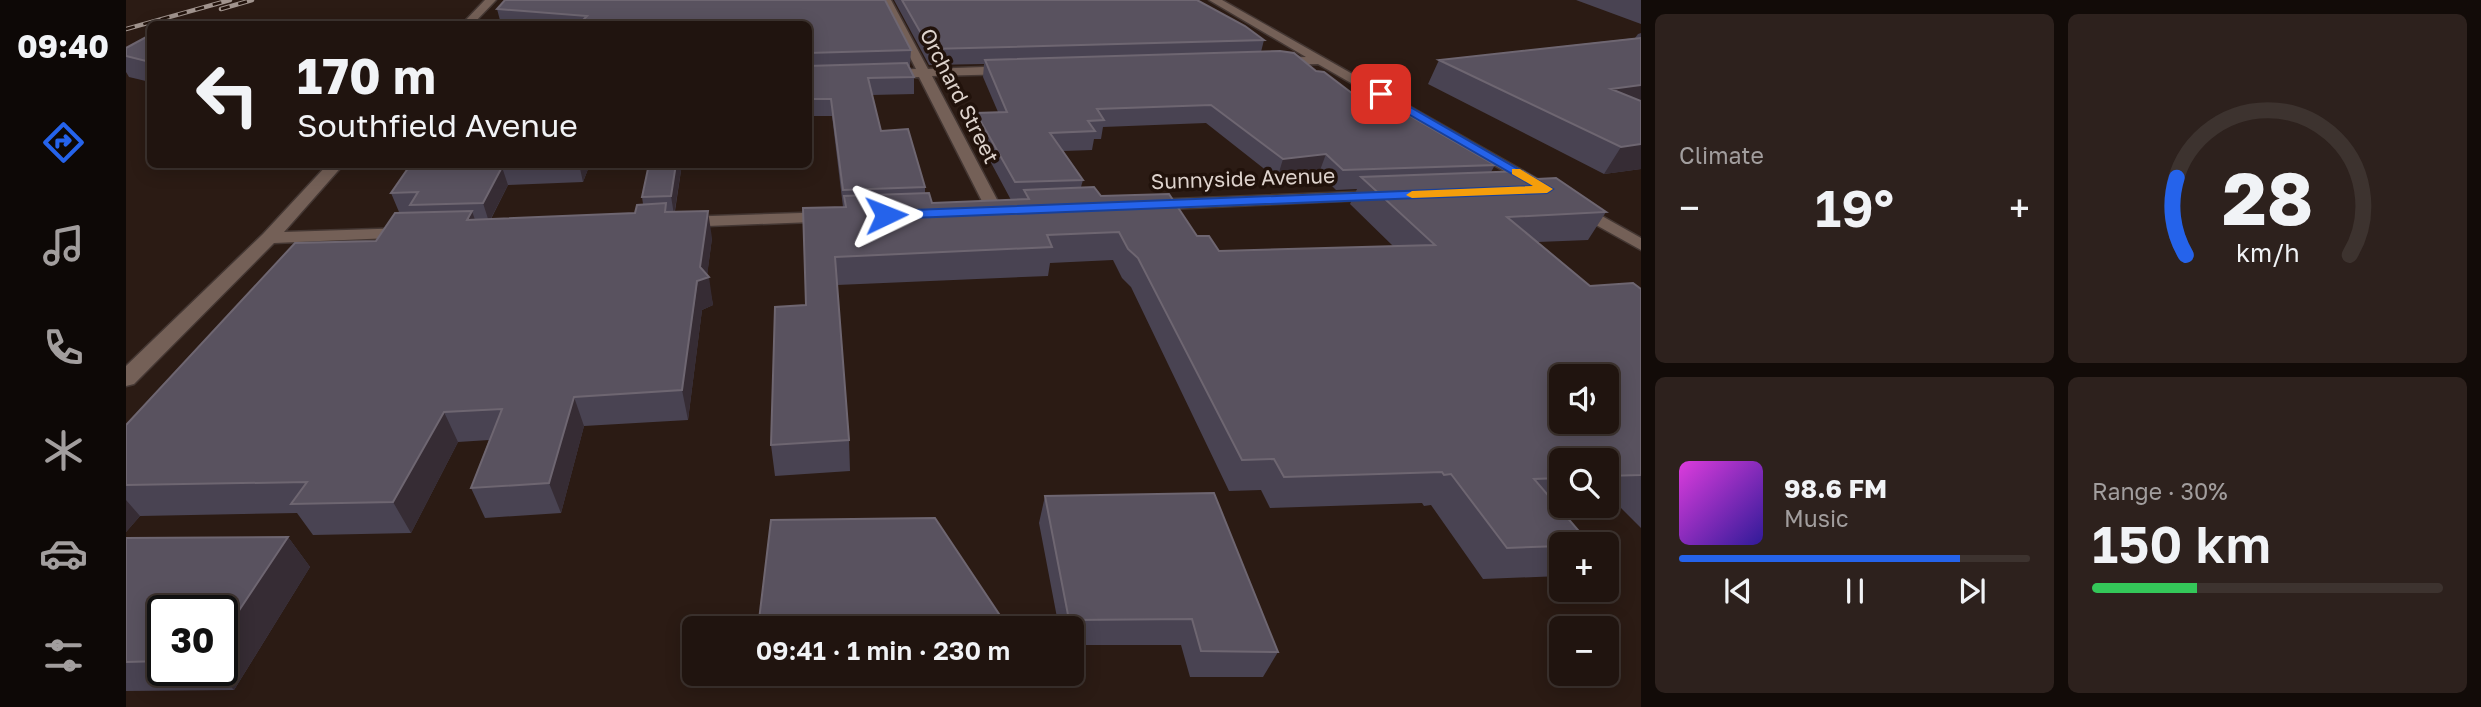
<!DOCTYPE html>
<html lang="en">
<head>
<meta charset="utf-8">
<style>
  :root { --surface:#20140f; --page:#2d211d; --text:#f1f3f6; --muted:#a29e9e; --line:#3d332f; --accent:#2563eb }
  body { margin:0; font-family:"Golos Text",sans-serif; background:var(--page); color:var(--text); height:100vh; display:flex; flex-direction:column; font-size:26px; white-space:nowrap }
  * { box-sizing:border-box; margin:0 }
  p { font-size:23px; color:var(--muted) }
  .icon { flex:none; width:38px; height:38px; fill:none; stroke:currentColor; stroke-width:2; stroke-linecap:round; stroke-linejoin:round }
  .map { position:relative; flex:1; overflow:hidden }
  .details { display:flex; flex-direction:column; gap:14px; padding:14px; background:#120b08; width:840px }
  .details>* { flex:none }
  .hud { position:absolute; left:21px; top:21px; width:665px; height:147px; border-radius:10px; box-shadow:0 4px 18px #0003,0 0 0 2px var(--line); background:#20140f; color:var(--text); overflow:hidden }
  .tools { position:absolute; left:1423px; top:364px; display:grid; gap:14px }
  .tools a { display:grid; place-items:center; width:70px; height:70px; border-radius:10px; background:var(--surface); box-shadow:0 4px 18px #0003,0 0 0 2px var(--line); font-size:35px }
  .speed { position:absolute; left:21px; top:595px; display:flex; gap:14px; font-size:35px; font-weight:700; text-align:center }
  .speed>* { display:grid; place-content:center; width:91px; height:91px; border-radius:50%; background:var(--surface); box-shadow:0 4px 18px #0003,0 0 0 2px var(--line); line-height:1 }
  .speed .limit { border:4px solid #111; border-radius:10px; background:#fff; color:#111 }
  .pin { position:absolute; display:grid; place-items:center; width:60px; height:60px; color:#fff; margin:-30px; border-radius:14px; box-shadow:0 4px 10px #0006 }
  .me { position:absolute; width:77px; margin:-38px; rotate:88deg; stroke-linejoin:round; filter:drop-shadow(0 0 5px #0008) }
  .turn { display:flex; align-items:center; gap:24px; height:147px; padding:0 35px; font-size:32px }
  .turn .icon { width:91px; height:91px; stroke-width:2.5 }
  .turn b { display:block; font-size:49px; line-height:60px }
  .big { font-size:52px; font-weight:600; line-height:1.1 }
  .details .widget { flex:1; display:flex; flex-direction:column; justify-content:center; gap:10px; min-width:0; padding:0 24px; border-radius:10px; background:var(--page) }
  .details .dial { align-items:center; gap:0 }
  .dial svg { height:182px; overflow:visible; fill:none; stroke:var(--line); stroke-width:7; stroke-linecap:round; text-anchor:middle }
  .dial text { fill:var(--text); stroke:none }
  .song { display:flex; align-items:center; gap:21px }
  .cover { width:84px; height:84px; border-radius:10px; background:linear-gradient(135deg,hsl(300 70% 55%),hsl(250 70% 35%)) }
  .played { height:7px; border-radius:4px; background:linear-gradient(90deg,var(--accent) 80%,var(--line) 80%) }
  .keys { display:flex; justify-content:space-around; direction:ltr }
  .heat { display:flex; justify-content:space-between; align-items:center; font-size:38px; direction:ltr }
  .charge { height:10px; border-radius:5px; background:linear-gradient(90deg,#34c759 30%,var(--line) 0) }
  .details .tiles { flex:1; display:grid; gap:14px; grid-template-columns:repeat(2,1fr) }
  .trip { position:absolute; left:556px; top:616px; width:402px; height:70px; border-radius:10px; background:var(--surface); box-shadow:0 4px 18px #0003,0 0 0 2px var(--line); font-weight:600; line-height:70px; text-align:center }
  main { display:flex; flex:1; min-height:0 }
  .tabs { display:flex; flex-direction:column; width:126px; justify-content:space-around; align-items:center; background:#0d0806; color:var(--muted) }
  .tabs .icon { width:49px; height:49px }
  .tabs .current { color:var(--accent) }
  .tabs b { font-size:32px; color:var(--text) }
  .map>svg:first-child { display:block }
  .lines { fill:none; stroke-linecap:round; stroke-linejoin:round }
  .minor-casing { stroke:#443733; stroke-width:3 }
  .minor { fill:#746057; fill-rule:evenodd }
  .rail-casing { stroke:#a1948e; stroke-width:4.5 }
  .rail { stroke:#21120b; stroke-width:2.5; stroke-dasharray:9; stroke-linecap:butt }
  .wall { fill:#494352; fill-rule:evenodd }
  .shaded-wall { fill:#362c34 }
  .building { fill:#59525f; stroke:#6e6671; stroke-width:2; fill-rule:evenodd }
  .route { fill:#2563eb; stroke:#184099; stroke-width:2 }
  .slow { fill:#f59e0b }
  .labels { text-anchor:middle; stroke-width:7; stroke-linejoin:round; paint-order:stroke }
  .far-street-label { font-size:21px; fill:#ded3cd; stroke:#21120b }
</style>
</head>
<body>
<main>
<nav class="tabs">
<b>09:40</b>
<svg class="icon current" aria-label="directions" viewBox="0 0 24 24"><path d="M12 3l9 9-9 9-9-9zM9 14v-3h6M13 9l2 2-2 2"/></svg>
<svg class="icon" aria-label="music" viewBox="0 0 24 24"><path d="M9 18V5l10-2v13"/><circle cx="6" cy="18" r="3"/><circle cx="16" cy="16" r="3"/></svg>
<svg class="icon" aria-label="phone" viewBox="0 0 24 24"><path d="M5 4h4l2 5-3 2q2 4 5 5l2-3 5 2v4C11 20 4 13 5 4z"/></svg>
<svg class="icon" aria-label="climate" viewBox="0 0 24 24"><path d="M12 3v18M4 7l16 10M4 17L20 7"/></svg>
<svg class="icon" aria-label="car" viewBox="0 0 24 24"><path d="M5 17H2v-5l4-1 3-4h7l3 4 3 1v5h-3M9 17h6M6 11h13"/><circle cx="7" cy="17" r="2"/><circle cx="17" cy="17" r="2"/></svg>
<svg class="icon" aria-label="filters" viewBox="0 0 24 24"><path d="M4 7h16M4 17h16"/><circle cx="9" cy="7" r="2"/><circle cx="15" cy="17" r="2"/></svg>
</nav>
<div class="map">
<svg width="1515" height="707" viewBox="0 0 1515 707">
  <rect width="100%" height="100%" fill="#2b1b14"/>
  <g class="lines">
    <!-- minor casing -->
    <g class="minor-casing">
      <path id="minor" d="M 359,0 L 370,0 L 347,24 L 336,24 Z
        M 755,0 L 765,0 L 802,69 L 886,66 L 892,70 L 886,74 L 806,76 L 877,211 L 875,215 L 863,215 L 861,211 L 793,77 L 757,78 L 751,74 L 757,70 L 790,69 Z
        M 1083,0 L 1096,0 L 1422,185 L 1414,190 L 1408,188 L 1192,64 L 1145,65 L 1143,62 L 1149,58 L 1180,57 Z
        M 202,164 L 218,164 L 158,232 L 282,228 L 291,233 L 288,237 L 148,243 L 8,384 L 0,386 L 0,366 L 137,234 Z
        M 1255,191 L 1263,196 L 1261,199 L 1021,210 L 1013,205 L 1021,200 Z
        M 1451,202 L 1515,238 L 1515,250 L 1445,211 L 1443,207 Z
        M 706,212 L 712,213 L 714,217 L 712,221 L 556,227 L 547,222 L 556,217 Z"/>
    </g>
    <!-- minor -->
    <use href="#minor" class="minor"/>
    <!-- rail casing -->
    <g class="rail-casing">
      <path id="rail" d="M 95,9 L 126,0
        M 0,29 L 104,0"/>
    </g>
    <!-- rail -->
    <use href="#rail" class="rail"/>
  </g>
  <!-- wall -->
  <path class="wall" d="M 379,0 L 759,0 L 785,50 L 784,66 L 782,66 L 788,77 L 788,94 L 746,95 L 755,131 L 782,129 L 799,187 L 799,193 L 803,193 L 806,203 L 885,200 L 848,131 L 850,113 L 872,112 L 857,77 L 858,64 L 803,65 L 768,0 L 1071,0 L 1119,26 L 1138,40 L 1135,52 L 1154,51 L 1168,53 L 1190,71 L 1198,72 L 1235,100 L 1253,98 L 1369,165 L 1365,172 L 1397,171 L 1411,179 L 1430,178 L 1480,212 L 1462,240 L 1412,242 L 1464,286 L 1507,283 L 1515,289 L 1515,528 L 1493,506 L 1433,508 L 1464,544 L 1435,544 L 1435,576 L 1357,579 L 1305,505 L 1298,506 L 1296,503 L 1144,508 L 1135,490 L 1103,491 L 1005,287 L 996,278 L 987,260 L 924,263 L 922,276 L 711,285 L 723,440 L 724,471 L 649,476 L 645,445 L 649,307 L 680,305 L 677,208 L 717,207 L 706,116 L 682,116 L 682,24 L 375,24 L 371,9 ZM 1080,123 L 1151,179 L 1193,173 L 1210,190 L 1231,189 L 1224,204 L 1267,246 L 1093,251 L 1083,236 L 1071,236 L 1043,194 L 975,196 L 968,187 L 955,187 L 957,180 L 937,151 L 966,150 L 968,139 L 975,139 L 977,127 ZM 1435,376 L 1480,376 L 1480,422 L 1435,422 ZM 1435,460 L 1480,460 L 1480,506 L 1435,506 Z
    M 1450,0 L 1515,0 L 1515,24 Z
    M 1515,33 L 1515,169 L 1478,174 L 1302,84 L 1313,60 L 1509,38 L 1512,34 Z
    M 24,35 L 24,82 L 3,77 L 0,72 L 0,48 Z
    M 285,164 L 464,164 L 457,182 L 382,185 L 365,219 L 509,213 L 517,204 L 516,197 L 523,164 L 556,164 L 549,211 L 586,238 L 581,275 L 587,305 L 576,310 L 562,420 L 458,426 L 435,513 L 359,518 L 345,488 L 363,440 L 332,442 L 285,533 L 187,535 L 171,513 L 14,516 L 0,532 L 0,425 L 287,213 L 286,212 L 273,212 L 265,193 Z
    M 919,496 L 1152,652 L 1137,677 L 1064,677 L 1055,645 L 947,645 L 947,628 L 933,628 L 913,523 Z
    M 645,520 L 877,628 L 634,628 L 633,620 Z
    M 162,537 L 184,567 L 108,690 L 0,691 L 0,538 ZM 37,611 L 96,670 L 37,670 Z
    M 820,674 L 874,674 L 874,678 L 820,679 Z"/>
  <!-- shaded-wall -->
  <path class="shaded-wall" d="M 1515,85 L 1515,108 L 1485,89 Z
    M 1515,144 L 1515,169 L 1478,174 L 1495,147 Z
    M 1200,154 L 1193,173 L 1151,179 L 1157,159 Z
    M 453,164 L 464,164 L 457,182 Z
    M 550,164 L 556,164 L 548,215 L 545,196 Z
    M 376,167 L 382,185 L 363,222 L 357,203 Z
    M 346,211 L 355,238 L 341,220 Z
    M 582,211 L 586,238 L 581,277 L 583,277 L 587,305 L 576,310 L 562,420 L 556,390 Z
    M 448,397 L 458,426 L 435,513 L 423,483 Z
    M 318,412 L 332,442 L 285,533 L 267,502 Z
    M 0,500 L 14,516 L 0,532 Z
    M 162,537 L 184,567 L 108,690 L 89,670 L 96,670 L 96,636 Z"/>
  <!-- building -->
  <path class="building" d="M 379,0 L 759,0 L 785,50 L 682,53 L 682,24 L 486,24 L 488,21 L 456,21 L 461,16 L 371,9 Z
    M 776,0 L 1071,0 L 1119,26 L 1138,40 L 804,49 Z
    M 48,23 L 286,24 L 46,24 Z
    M 24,35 L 24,62 L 0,56 L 0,48 Z
    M 1515,38 L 1515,85 L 1485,89 L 1515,101 L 1515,144 L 1495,147 L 1313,60 Z
    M 1154,51 L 1168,53 L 1190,71 L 1198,72 L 1235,100 L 1253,98 L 1369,165 L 1217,170 L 1200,154 L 1157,159 L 1085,105 L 971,109 L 978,120 L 962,121 L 969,131 L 924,133 L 957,180 L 889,182 L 850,113 L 881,112 L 859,60 Z
    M 781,63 L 788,77 L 742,78 L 755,131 L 782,129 L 799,187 L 717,190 L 705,99 L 682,99 L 682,66 Z
    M 285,164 L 425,164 L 376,167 L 357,203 L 284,205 L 292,192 L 265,193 Z
    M 523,164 L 550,164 L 545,196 L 516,197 Z
    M 1397,171 L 1411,179 L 1430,178 L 1480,212 L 1381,217 L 1464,286 L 1507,283 L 1515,289 L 1515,475 L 1480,476 L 1480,460 L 1435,460 L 1435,478 L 1408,479 L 1464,544 L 1435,544 L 1435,546 L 1381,548 L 1325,474 L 1318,475 L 1316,472 L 1158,477 L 1148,459 L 1116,460 L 1012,258 L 1002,249 L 993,232 L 921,235 L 926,247 L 709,257 L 723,440 L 645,445 L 649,307 L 680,305 L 677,208 L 720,207 L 718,196 L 803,193 L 806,203 L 903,199 L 898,190 L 968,187 L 975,196 L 1043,194 L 1071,236 L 1083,236 L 1093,251 L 1309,245 L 1235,177 ZM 1435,376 L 1480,376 L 1480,422 L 1435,422 Z
    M 540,203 L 539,212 L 582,211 L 574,267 L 583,277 L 571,281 L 556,390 L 448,397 L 423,483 L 345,488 L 376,409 L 318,412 L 267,502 L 165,504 L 181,482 L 0,485 L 0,425 L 169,243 L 250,241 L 269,213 L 346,211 L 341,220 L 509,213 L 511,205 Z
    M 1088,493 L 1152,652 L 1075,651 L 1066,619 L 943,620 L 919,496 Z
    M 809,518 L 875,617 L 877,628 L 810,628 L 809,618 L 633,620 L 645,520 Z
    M 162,537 L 96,636 L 96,611 L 37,611 L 37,661 L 0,662 L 0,538 Z"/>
  <!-- route -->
  <path class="route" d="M 1251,92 L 1258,92 L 1427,189 L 1421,193 L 760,219 L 753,215 L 760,211 L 1407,186 L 1251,96 Z"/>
  <!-- slow -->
  <path class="slow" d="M 1386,169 L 1394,169 L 1427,189 L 1421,193 L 1286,198 L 1280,195 L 1286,191 L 1407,186 L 1386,174 Z"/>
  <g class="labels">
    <!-- far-street labels -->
    <g class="far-street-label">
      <text transform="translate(833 96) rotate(63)" y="7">Orchard Street</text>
      <text transform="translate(1117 179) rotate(-2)" y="7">Sunnyside Avenue</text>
    </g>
  </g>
</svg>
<div class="tools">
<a><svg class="icon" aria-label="sound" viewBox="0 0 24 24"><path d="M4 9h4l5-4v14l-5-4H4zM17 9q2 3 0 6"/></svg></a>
<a><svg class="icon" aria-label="search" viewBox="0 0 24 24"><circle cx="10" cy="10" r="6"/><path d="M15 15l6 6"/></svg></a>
<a>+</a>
<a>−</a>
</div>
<div class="speed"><div class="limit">30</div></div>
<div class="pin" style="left:1255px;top:94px;background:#d93025"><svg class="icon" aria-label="arrive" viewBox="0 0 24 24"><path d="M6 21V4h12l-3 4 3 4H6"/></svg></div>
<svg class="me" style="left:760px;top:215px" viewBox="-20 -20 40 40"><path d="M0-17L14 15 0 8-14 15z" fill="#2563eb" stroke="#fff" stroke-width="4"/></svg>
<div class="trip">09:41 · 1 min · 230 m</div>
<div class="hud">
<div class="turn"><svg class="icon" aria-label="left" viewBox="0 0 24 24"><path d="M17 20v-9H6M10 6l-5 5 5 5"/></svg><div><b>170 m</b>Southfield Avenue</div></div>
</div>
</div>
<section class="details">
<div class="tiles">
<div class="widget"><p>Climate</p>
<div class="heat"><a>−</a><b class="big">19°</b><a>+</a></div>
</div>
<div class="widget dial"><svg viewBox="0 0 100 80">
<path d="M14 69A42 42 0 1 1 86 69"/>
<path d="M14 69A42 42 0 0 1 10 35" stroke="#2563eb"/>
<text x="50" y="56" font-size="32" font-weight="700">28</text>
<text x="50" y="72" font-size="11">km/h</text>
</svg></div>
<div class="widget">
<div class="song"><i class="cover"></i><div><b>98.6 FM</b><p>Music</p></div></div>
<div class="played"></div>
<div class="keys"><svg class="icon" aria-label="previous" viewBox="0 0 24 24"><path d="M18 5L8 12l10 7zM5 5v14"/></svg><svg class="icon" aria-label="pause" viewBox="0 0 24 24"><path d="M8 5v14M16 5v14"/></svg><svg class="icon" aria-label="next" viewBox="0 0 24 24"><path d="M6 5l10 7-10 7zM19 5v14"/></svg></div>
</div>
<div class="widget"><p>Range · 30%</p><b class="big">150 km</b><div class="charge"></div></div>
</div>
</section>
</main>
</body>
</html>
